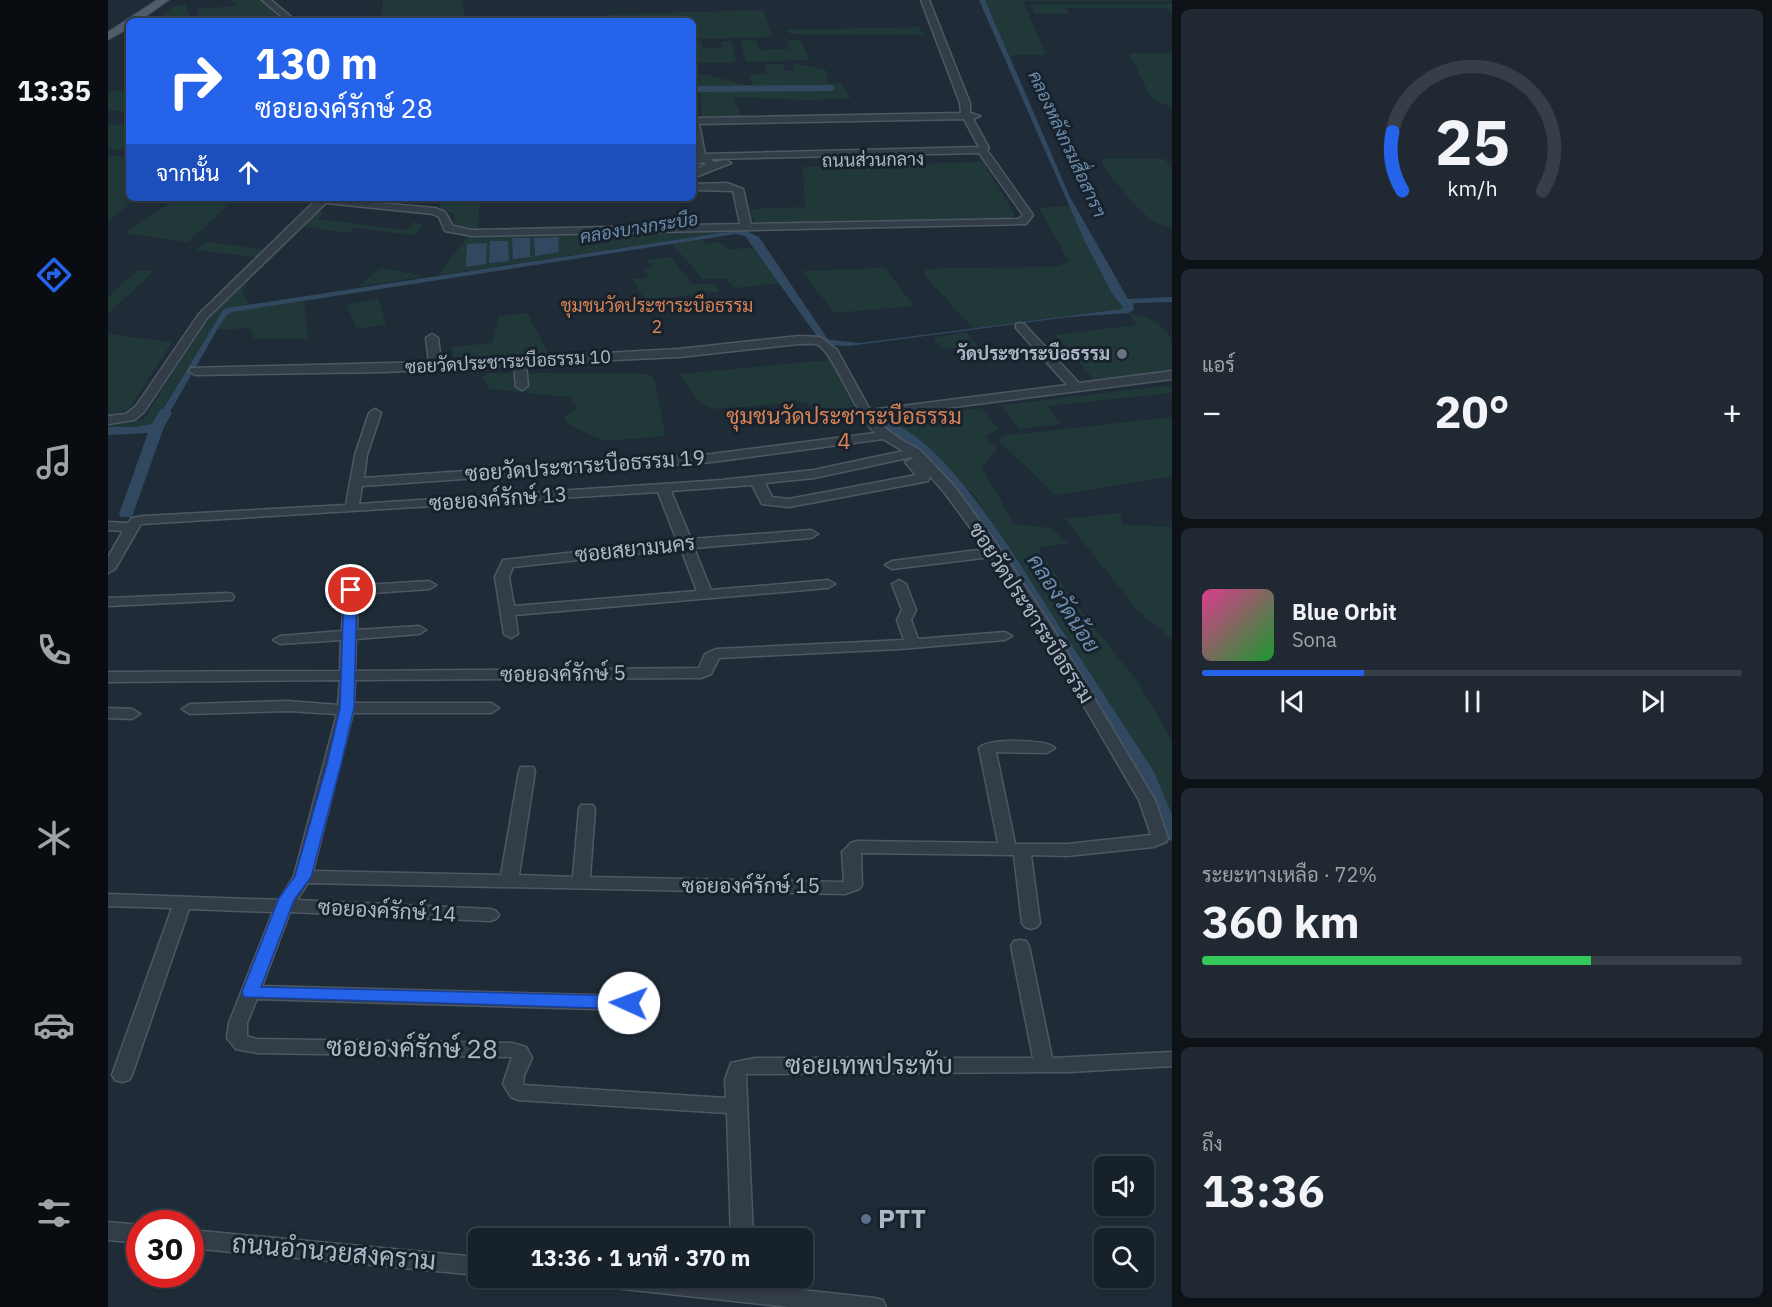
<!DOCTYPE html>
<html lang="th">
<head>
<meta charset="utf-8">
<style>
  :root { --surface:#17212a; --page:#202932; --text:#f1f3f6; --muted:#9ea3a8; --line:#363e47; --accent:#2563eb }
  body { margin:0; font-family:"IBM Plex Sans",Sarabun,sans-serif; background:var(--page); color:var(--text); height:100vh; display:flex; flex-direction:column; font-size:22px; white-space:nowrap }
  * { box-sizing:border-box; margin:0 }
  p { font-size:20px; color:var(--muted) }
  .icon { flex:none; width:33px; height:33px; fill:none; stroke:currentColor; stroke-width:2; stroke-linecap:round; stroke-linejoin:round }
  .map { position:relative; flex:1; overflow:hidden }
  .panel { display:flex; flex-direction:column; gap:9px; padding:9px; background:#0d1217; width:600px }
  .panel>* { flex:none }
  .hud { position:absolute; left:18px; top:18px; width:570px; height:183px; border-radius:9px; box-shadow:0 2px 4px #0004,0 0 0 2px var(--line); background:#2563eb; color:#fff; overflow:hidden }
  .buttons { position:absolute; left:986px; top:1156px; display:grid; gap:12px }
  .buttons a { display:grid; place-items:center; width:60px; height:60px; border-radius:9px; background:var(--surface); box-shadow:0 2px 4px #0004,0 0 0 2px var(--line); font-size:30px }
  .speed { position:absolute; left:18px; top:1210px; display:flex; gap:12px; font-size:30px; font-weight:700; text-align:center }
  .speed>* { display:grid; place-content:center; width:78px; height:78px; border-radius:50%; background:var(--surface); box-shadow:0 2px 4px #0004,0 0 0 2px var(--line); line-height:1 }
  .speed .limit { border:9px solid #d22; background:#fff; color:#111 }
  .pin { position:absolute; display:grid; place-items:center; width:51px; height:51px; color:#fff; margin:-26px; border:3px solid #fff; border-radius:50%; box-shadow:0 2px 6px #0007 }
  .me { position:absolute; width:66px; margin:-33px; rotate:272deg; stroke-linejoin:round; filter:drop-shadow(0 0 4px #0008) }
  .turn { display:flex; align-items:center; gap:21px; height:126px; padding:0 30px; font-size:27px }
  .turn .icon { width:78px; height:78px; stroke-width:2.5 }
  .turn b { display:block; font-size:42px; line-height:51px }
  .then { display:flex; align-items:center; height:57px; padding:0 30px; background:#0003; gap:12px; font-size:22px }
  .big { font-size:45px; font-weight:700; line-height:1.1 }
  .panel .tile { flex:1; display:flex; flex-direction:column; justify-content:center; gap:9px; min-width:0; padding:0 21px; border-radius:9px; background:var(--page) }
  .panel .dial { align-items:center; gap:0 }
  .dial svg { height:156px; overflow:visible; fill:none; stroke:var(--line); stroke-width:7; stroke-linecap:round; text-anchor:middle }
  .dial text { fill:var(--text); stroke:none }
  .song { display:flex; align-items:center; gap:18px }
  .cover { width:72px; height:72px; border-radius:9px; background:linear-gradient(135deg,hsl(330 70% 55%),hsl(130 70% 35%)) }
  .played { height:6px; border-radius:3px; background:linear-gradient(90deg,var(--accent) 30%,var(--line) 30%) }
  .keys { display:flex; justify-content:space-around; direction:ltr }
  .heat { display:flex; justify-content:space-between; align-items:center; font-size:33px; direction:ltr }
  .charge { height:9px; border-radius:4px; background:linear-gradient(90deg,#34c759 72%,var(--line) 0) }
  .trip { position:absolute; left:360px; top:1228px; width:345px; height:60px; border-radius:9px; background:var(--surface); box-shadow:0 2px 4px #0004,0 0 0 2px var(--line); font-weight:700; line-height:60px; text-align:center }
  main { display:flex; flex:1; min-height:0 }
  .tab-bar { display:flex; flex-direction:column; width:108px; justify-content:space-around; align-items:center; background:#090d11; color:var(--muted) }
  .tab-bar .icon { width:42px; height:42px }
  .tab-bar .on { color:var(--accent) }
  .tab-bar b { font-size:27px; color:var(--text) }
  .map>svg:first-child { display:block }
  .green { fill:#213839 }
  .water { fill:#314960 }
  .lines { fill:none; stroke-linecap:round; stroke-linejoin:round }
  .canal { fill:#314960; fill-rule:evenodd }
  .minor-casing { stroke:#4d5863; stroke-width:3 }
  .major-casing { stroke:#3f4955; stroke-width:2 }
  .minor { fill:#323d48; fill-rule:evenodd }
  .major { fill:#505c69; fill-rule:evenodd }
  .route { fill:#2563eb; stroke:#184099; stroke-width:1.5 }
  .worship-dot { fill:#6b7280; stroke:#18222d; stroke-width:2 }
  .service-dot { fill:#5c6f8a; stroke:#18222d; stroke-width:2 }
  .labels { text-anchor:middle; stroke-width:6; stroke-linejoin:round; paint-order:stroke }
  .far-water-label { font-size:18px; font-style:italic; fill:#6b8cab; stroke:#18222d }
  .far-street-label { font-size:18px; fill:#acb8c5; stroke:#18222d }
  .far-neighbourhood-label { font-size:18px; fill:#d88254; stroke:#18222d }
  .far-poi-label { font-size:18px; font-weight:bold; fill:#acb8c5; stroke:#18222d; text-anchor:end }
  .street-label { font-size:21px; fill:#acb8c5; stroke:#18222d }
  .neighbourhood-label { font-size:22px; fill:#d88254; stroke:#18222d }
  .water-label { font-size:22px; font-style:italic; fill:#6b8cab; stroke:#18222d }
  .near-street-label { font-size:26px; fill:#acb8c5; stroke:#18222d }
  .near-poi-label { font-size:26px; font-weight:bold; fill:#acb8c5; stroke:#18222d; text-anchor:start }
</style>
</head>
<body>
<main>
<nav class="tab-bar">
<b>13:35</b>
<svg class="icon on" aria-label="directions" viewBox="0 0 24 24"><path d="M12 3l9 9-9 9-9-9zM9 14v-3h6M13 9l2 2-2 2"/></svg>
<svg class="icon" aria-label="music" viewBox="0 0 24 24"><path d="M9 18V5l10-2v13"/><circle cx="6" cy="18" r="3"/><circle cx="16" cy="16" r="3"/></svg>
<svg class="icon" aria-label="phone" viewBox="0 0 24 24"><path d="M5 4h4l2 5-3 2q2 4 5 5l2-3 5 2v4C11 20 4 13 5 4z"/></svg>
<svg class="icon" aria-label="climate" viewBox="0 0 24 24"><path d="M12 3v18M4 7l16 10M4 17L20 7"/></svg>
<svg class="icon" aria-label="car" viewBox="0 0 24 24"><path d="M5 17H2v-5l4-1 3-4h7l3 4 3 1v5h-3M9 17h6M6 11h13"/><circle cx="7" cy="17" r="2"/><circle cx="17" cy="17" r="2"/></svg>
<svg class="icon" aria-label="filters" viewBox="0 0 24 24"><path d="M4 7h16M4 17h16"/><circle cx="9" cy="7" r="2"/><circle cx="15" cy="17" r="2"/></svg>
</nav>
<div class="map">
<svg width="1064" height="1307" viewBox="0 0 1064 1307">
  <rect width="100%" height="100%" fill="#1f2c38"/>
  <!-- green -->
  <path class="green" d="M 124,0 L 154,0 L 179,21 L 94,21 L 88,9 L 130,6 Z
    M 275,0 L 355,0 L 357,21 L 273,21 Z
    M 877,0 L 1064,0 L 1064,1 L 915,1 L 938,55 L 901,55 Z
    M 77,4 L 83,21 L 45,21 L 67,6 Z
    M 923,4 L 1064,4 L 1064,15 L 1059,8 L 958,8 L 961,14 L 926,14 Z
    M 653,10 L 656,11 L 664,36 L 662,37 L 585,39 L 585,21 L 497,21 L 497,15 Z
    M 811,27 L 816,35 L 683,34 L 678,30 Z
    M 648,40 L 651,50 L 681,49 L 679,40 L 692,40 L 702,60 L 638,62 L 632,41 Z
    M 585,41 L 593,41 L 595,48 L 616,47 L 613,42 L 623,41 L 628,62 L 585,63 Z
    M 1021,53 L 1064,54 L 1064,108 L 1043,98 Z
    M 685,63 L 718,70 L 721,83 L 733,84 L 743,98 L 700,100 L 626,97 L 633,116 L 594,117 L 592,92 L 585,91 L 585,75 L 597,74 L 645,87 L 641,75 L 658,73 L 657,64 L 676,64 L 677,71 L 687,71 Z
    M 21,89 L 21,112 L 0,110 L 0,92 Z
    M 0,124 L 21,126 L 21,151 L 0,149 Z
    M 0,155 L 21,157 L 21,198 L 28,198 L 0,222 Z
    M 995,158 L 1057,159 L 1064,170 L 1064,227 C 1040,227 1013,188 998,170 L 994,162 Z
    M 875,162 L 907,215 L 904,218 L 647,224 L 643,209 L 697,207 L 695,167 Z
    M 71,198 L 128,198 L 80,242 L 16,233 Z
    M 348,198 L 372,198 L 370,228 L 347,228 L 347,214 L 332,208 L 332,202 Z
    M 961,206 C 977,241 992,276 1015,307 L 1013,309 L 865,328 L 816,275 L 817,270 L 837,268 L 946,267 L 961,262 L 931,208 Z
    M 209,211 L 217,212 L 210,219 L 298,230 L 305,222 L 315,224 L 305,235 L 246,228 L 241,233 L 195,227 Z
    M 619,229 L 636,230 L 330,275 L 360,236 Z
    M 594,239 L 598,244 L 612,242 L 621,249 L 645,248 L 671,283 L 627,288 L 618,279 L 595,279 L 564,244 Z
    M 100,242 L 157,250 L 149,257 L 87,250 Z
    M 563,257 L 584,284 L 607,284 L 611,292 L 537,300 L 524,279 L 541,277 L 535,270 L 544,267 L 539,260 Z
    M 272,268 L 317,276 L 250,287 Z
    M 777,268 L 806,306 L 726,313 L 694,271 Z
    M 30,270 L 46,271 L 0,314 L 0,297 Z
    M 134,284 L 141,284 L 134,290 L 140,304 L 115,310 L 44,426 L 29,429 L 0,429 L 0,425 L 22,423 L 36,419 L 97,321 Z
    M 270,298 L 278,324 L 249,329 L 239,305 Z
    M 196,300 L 200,339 L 146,339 L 142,328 L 109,330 L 119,315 L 124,312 Z
    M 419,313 L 442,357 L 346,363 L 343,347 L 384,343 L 391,316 Z
    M 1021,313 C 1038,316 1055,322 1063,340 C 1064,348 1064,364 1064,373 L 988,382 L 947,335 L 1029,325 Z
    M 858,332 L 874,351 L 854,353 L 850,348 L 833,349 L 825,338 Z
    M 0,334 L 64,342 L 21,409 L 0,416 Z
    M 722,360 L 754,417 L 718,420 L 698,402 L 605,409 L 588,399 L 572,374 Z
    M 381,373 L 541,374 L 547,381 L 557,436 L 496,441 L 460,424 L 456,418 L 470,406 L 461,397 L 381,389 L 374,377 Z
    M 1064,385 L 1064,393 L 939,406 L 953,424 L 911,429 L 893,405 Z
    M 873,408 L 891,429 L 877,436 L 889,449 L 874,467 L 906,524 L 942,528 L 961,543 L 930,548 L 969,606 L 1030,682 L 1064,741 L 1064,813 L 1045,770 L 866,495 L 800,433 L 773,421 Z
    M 1064,417 L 1064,476 L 948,495 L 893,443 L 892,438 L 901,435 Z
    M 1012,513 L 1015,525 L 1064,527 L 1064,639 L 1030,611 L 957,519 Z"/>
  <!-- water -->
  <path class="water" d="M 871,0 L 877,0 L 962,197 L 1020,299 L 1064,297 L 1064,302 L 1025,303 L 1026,309 L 1021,313 L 961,317 L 741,346 L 721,345 L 711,339 L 637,236 L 628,234 L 124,312 L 119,315 L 109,330 L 51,431 L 43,429 L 115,310 L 119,308 L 613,233 L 636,230 L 651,237 L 719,338 L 723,340 L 753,343 L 1013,309 L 1015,307 L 1004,293 L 978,244 Z
    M 451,237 L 450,252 L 427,256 L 426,238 Z
    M 404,238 L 422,238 L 422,257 L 405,259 Z
    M 382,241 L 400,241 L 401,261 L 381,263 Z
    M 379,243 L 378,264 L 358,267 L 359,244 Z"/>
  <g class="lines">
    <!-- canal -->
    <path class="canal" d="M 585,86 L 723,85 L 728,88 L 723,91 L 585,92 Z
      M 57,409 L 64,413 L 56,427 L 25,514 L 23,517 L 13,517 L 11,514 L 40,433 L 0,435 L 0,427 L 28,427 L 44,424 L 52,410 Z
      M 774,419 C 838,435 915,570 950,624 C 982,673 1013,721 1045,770 L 1064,814 L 1064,841 L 1057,839 L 1055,835 L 1027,770 L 872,526 L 829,471 L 802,446 L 769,426 L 767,423 Z"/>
    <!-- minor casing -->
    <g class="minor-casing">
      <path id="minor" d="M 154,0 L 163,0 L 188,21 L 179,21 Z
        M 813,0 L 821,0 L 862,103 L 862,113 L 872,116 L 865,119 L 881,148 L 879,150 L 925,215 L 918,224 L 364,236 L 337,231 L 331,217 L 325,214 L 218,203 L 99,318 L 36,412 L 26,420 L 0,424 L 0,416 L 18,414 L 28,406 L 91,314 L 208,200 L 213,198 L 327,208 L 337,212 L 345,226 L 364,230 L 632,224 L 625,191 L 585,190 L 585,184 L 619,183 L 635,189 L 643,224 L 911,219 L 915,215 L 871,153 L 603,159 L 606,162 L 618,160 L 623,163 L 585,178 L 585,171 L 598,164 L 595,162 L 585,165 L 585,159 L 589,157 L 585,147 L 585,115 L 590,118 L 853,113 L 852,103 ZM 856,119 L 871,147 L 597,154 L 591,124 Z
        M 912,323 L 916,324 L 971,383 L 1064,371 L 1064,379 L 767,417 L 773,425 L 792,439 L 812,450 L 846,486 L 892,549 L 942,624 L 1047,800 L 1060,838 L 1058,842 L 1045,847 L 959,856 L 923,855 L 932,923 L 929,927 L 923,929 L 917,927 L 914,923 L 906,855 L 753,853 L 754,885 L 751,889 L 737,894 L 200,883 L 189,900 L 382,909 L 388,911 L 391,915 L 388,919 L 382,921 L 182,912 L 154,986 L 521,996 L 528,998 L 530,1003 L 528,1008 L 521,1010 L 149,999 L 139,1023 L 139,1036 L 149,1039 L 404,1043 L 418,1047 L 424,1058 L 416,1075 L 415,1085 L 618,1098 L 617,1080 L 623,1063 L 647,1058 L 925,1058 L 903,946 L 906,941 L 912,940 L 918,941 L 921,946 L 944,1058 L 1064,1052 L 1064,1066 L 962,1072 L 638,1074 L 645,1239 L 623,1239 L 619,1113 L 410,1100 L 403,1097 L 395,1084 L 404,1057 L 149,1053 L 128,1049 L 119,1038 L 121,1023 L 165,912 L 81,909 L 24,1075 L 21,1080 L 14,1082 L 7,1080 L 4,1075 L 64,908 L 0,906 L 0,894 L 171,900 L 186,876 L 229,714 L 180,711 L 82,714 L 74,709 L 82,704 L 180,701 L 230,705 L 232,680 L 0,682 L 0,672 L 232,671 L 233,640 L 172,644 L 165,640 L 172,636 L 234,631 L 236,590 L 243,586 L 321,581 L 328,585 L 321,589 L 250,594 L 249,630 L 311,626 L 318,630 L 311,634 L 248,639 L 247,671 L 591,668 L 597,654 L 608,649 L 796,640 L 789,620 L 794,610 L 784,584 L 791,580 L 798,584 L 808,610 L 803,620 L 810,639 L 897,632 L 904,636 L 897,640 L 792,649 L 611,658 L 603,674 L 593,678 L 247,680 L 246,703 L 383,703 L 391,708 L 383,713 L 245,713 L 205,871 L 393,875 L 411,771 L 413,767 L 425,767 L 427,771 L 411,875 L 465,877 L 471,809 L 473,805 L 485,805 L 487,809 L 482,877 L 736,882 L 734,852 L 743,843 L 749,841 L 890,843 L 871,748 C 879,738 939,739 947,748 L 939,753 L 888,752 L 907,844 L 959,844 L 1043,835 L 1031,800 L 928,624 L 883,557 L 784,569 L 777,565 L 784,561 L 878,549 L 836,492 L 822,476 L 820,481 L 815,482 L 681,507 L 654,504 L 644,485 L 563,491 L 583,539 L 703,530 L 710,534 L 703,538 L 586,548 L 603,590 L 720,580 L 727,584 L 720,588 L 407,615 L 410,634 L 403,638 L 396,634 L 387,577 L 395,560 L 569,541 L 550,492 L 33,524 L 7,569 L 0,573 L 0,557 L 15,531 L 0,530 L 0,522 L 20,523 L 24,518 L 36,516 L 238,505 L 247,455 L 261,413 L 267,409 L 273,413 L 259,455 L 256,478 L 604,454 L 767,433 C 748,415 725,352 710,345 C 705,343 697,344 691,344 L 571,357 L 418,364 L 420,386 L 414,390 L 408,386 L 406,365 L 277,372 L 87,375 L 81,371 L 83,368 L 321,362 L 318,338 L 324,334 L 330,338 L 333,362 L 571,349 L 691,336 L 712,337 L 729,350 L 762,410 L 959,385 L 908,328 L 908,324 ZM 775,439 L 795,451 L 706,470 L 614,480 L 251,504 L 254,486 L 604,462 ZM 804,457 L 805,458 L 797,462 L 808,475 L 681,499 L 664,497 L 657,483 L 706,478 ZM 573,549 L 589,591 L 406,606 L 401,577 L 405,567 Z
        M 119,593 L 124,594 L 126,597 L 124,600 L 0,606 L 0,598 Z
        M 0,708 L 24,709 L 32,714 L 24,719 L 0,718 Z
        M 0,1222 L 32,1225 L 32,1243 L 0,1240 Z
        M 82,1230 L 370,1257 L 370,1275 L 82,1248 Z
        M 485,1278 L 581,1278 L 767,1298 L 775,1300 L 778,1307 L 681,1307 L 496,1287 L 488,1284 Z"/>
    </g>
    <!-- major casing -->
    <g class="major-casing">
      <path id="major" d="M 49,0 L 61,0 L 31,21 L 21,21 L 21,28 L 0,40 L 0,32 Z"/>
    </g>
    <!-- minor -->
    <use href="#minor" class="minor"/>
    <!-- major -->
    <use href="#major" class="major"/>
  </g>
  <!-- route -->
  <path class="route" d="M 243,586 L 249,590 L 246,708 L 233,764 L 203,877 L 186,900 L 153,987 L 521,996 L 527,998 L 530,1003 L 527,1007 L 521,1009 L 136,997 L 134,992 L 171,898 L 187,876 L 219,764 L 232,708 L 236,590 Z"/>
  <!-- markers -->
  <circle class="worship-dot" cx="1014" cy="354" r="6"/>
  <circle class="service-dot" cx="758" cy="1219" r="6"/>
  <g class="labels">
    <!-- far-water labels -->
    <g class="far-water-label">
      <text transform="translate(959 144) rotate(65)" y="6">คลองหลังกรมสื่อสารฯ</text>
      <text transform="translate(531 228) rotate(-9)" y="6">คลองบางกระบือ</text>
    </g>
    <!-- far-street labels -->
    <g class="far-street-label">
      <text transform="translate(765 160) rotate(-1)" y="6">ถนนส่วนกลาง</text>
      <text transform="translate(400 362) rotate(-3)" y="6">ซอยวัดประชาระบือธรรม 10</text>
    </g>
    <!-- far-neighbourhood labels -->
    <g class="far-neighbourhood-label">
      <text x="549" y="312">ชุมชนวัดประชาระบือธรรม<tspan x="549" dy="21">2</tspan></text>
    </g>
    <!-- far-poi labels -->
    <g class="far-poi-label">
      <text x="1002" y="360">วัดประชาระบือธรรม</text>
    </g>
    <!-- street labels -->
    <g class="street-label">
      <text transform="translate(477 466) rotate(-4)" y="7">ซอยวัดประชาระบือธรรม 19</text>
      <text transform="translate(390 499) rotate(-4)" y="7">ซอยองค์รักษ์ 13</text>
      <text transform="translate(527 549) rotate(-6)" y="7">ซอยสยามนคร</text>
      <text transform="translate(923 613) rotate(57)" y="7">ซอยวัดประชาระบือธรรม</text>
      <text transform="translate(455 674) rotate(-1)" y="7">ซอยองค์รักษ์ 5</text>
      <text x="643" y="893">ซอยองค์รักษ์ 15</text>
      <text transform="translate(279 911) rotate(3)" y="7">ซอยองค์รักษ์ 14</text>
    </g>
    <!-- neighbourhood labels -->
    <g class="neighbourhood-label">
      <text x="736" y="424">ชุมชนวัดประชาระบือธรรม<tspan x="736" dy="25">4</tspan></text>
    </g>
    <!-- water labels -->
    <g class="water-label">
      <text transform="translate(956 603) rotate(57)" y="8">คลองวัดน้อย</text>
    </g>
    <!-- near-street labels -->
    <g class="near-street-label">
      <text transform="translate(304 1048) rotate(1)" y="9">ซอยองค์รักษ์ 28</text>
      <text x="761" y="1074">ซอยเทพประทับ</text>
      <text transform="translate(226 1252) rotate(5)" y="9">ถนนอำนวยสงคราม</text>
    </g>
    <!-- near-poi labels -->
    <g class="near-poi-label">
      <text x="770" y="1228">PTT</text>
    </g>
  </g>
</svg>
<div class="buttons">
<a><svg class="icon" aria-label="sound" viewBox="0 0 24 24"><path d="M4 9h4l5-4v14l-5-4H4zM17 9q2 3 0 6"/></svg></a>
<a><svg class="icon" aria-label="search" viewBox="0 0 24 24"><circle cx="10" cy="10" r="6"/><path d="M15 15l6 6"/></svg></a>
</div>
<div class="speed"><div class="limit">30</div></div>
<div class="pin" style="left:243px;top:590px;background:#d93025"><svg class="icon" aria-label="arrive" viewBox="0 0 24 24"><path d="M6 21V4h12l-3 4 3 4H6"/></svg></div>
<svg class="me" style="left:521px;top:1003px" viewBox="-20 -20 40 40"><circle r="19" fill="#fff"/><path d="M0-13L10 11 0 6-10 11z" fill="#2563eb"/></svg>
<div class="trip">13:36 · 1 นาที · 370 m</div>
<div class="hud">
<div class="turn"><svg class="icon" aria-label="right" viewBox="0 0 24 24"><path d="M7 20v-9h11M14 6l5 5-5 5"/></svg><div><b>130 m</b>ซอยองค์รักษ์ 28</div></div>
<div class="then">จากนั้น<svg class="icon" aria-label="ahead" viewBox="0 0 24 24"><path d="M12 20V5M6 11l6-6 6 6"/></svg></div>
</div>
</div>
<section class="panel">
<div class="tile dial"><svg viewBox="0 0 100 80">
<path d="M14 69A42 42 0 1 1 86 69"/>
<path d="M14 69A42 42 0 0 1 9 39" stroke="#2563eb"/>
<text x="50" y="56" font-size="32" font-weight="700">25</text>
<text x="50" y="72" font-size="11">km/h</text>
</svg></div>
<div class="tile"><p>แอร์</p>
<div class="heat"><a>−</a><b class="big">20°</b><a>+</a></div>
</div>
<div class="tile">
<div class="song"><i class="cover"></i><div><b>Blue Orbit</b><p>Sona</p></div></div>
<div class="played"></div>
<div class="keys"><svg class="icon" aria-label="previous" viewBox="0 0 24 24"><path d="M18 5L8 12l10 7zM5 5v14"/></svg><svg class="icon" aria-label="pause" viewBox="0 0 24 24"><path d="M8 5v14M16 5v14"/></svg><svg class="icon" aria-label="next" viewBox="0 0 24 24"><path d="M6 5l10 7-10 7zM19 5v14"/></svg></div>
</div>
<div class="tile"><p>ระยะทางเหลือ · 72%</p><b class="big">360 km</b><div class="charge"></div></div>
<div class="tile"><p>ถึง</p><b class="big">13:36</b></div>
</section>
</main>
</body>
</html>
